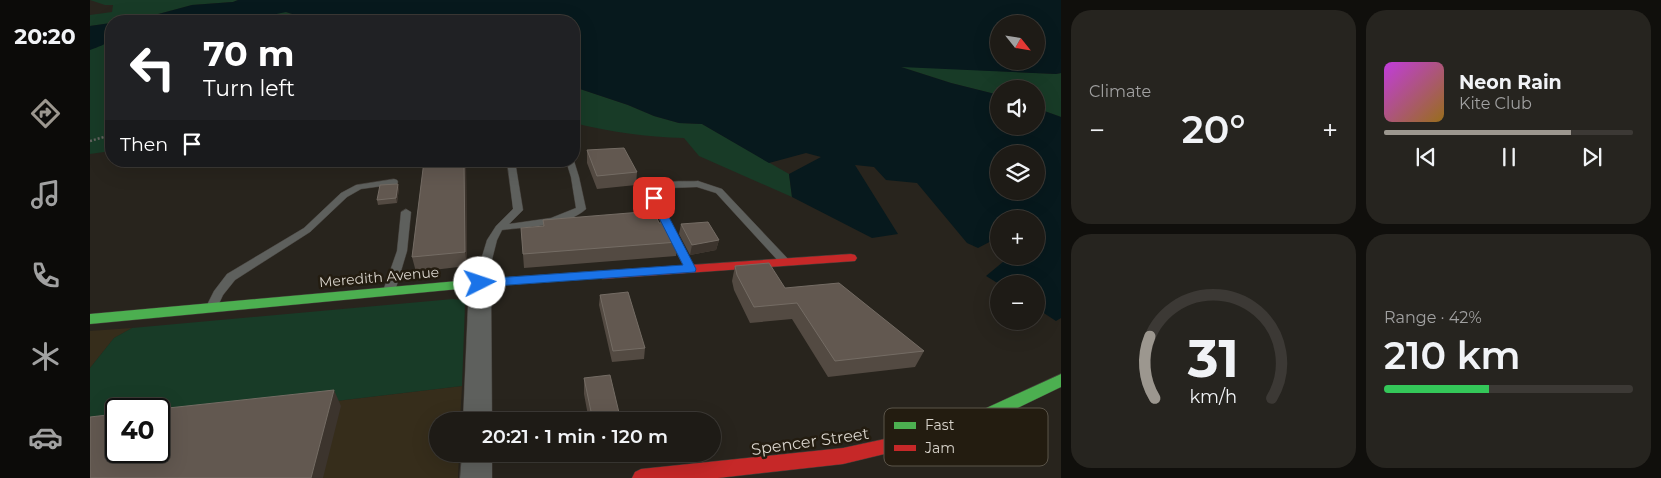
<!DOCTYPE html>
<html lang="en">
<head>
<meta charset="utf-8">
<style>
  :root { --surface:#1e1b16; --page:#26241f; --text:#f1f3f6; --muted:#a1a1a1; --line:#3c3935; --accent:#9c978f }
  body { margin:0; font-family:Montserrat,sans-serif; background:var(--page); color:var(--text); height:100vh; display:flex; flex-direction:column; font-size:19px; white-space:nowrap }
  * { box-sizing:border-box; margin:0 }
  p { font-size:16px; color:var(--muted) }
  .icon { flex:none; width:28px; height:28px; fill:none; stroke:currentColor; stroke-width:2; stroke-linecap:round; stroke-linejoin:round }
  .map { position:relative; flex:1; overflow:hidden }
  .side { display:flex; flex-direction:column; gap:10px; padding:10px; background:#100f0c; width:600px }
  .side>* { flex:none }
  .banner { position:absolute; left:15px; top:15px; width:475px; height:152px; border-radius:20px; box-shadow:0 5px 20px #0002,0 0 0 1px var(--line); background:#202124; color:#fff; overflow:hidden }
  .needle { width:32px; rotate:120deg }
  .controls { position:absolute; left:900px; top:15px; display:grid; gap:10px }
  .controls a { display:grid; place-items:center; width:55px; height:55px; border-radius:50%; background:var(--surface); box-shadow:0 5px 20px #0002,0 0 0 1px var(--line); font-size:25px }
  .speed { position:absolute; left:15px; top:398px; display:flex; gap:10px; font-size:25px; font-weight:700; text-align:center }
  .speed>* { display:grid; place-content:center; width:65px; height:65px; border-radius:50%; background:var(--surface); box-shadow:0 5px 20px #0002,0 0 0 1px var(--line); line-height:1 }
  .speed .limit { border:2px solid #111; border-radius:8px; background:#fff; color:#111 }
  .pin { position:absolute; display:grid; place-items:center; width:42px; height:42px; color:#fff; margin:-21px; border-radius:10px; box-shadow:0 2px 8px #0006 }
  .me { position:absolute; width:55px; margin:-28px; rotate:86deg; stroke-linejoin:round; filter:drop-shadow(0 0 4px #0008) }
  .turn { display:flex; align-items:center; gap:18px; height:105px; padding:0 15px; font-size:22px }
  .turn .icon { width:65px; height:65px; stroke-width:2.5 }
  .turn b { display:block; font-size:35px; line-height:42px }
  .then { display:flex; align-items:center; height:48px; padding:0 15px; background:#0003; gap:10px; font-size:19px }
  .big { font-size:38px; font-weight:600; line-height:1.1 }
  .side .tile { flex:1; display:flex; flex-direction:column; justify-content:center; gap:8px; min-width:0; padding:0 18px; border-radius:20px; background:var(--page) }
  .side .dial { align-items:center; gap:0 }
  .dial svg { height:130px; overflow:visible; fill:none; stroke:var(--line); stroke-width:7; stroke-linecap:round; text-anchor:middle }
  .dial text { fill:var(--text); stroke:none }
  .song { display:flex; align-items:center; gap:15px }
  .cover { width:60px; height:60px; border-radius:8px; background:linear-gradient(135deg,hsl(290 70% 55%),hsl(40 70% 35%)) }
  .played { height:5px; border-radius:2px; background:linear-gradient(90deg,var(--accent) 75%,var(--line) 75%) }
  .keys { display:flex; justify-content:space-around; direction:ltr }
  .heat { display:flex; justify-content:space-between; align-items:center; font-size:28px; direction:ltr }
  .charge { height:8px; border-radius:4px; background:linear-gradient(90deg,#34c759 42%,var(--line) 0) }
  .side .tiles { flex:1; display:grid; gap:10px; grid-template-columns:repeat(2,1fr) }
  .trip { position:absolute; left:339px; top:412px; width:292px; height:50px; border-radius:25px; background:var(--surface); box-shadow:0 5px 20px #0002,0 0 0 1px var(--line); font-weight:600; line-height:50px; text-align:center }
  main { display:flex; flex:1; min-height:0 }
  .menu { display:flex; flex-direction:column; width:90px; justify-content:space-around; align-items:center; background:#0c0b09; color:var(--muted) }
  .menu .icon { width:35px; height:35px }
  .menu .selected { color:var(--accent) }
  .menu b { font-size:22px; color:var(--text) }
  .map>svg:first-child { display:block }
  .built { fill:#362d1b }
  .green { fill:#183b27 }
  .water { fill:#07191d; fill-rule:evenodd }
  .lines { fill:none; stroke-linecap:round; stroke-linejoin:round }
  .lane-casing { stroke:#443f3a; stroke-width:1 }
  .street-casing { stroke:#443f3a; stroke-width:1 }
  .fast-casing { stroke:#443f3a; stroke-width:1 }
  .jam-casing { stroke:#443f3a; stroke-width:1 }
  .path { stroke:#63635f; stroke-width:2.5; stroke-dasharray:2 2; stroke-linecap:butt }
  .lane { fill:#5e605d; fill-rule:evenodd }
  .street { fill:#5e605d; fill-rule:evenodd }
  .fast { fill:#4caf50; fill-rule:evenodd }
  .jam { fill:#c62828; fill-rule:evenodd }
  .wall { fill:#534a42 }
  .shaded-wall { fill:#3c342d }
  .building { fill:#625850; stroke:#746c64 }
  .route { fill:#1a73e8; stroke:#114b97 }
  .labels { text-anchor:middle; stroke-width:5; stroke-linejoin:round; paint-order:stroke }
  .street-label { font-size:14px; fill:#dad5cd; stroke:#231c10 }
  .near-street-label { font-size:16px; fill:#dad5cd; stroke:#231c10 }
  .key { fill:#231c10; stroke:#5a5449; stroke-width:1 }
  .key-label { font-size:14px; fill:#dad5cd }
</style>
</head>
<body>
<main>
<nav class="menu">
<b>20:20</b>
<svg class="icon selected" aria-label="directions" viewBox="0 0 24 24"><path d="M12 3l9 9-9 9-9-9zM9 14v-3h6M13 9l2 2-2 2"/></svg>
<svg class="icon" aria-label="music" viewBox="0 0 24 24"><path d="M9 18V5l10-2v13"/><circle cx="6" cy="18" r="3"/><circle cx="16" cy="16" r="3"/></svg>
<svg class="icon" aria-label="phone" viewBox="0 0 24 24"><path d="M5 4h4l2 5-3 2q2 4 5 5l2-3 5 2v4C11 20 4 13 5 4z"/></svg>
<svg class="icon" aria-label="climate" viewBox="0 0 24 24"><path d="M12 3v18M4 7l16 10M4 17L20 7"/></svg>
<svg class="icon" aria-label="car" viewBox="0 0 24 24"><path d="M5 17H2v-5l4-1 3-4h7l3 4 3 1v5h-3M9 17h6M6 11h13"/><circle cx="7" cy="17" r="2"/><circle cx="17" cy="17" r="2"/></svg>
</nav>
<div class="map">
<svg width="971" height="478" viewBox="0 0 971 478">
  <rect width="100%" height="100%" fill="#28241d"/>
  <!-- built -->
  <path class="built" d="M 42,328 L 24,338 L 0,368 L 0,331 Z
    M 372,386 L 370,421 L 348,421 L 348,454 L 369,454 L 368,478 L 0,478 L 0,430 L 26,451 L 69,451 L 69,422 Z"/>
  <!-- green -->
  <path class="green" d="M 0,0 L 148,0 L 143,2 L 102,5 L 61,16 L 21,21 L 21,23 L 0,26 L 0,15 L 22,12 L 23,5 L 15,5 Z
    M 196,12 L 224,21 L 75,21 L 127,14 Z
    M 21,31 L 21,151 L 0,154 L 0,44 Z
    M 808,66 L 966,74 L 971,73 L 971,117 L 946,108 L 946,89 L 909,89 L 909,95 L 861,83 Z
    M 484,87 L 538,105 L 564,116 L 589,123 L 612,124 L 699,174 L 702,197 L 609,156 L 594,138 C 556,137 521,132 484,123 Z
    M 363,299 L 371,300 L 375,304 L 372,386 L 69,422 L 69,409 L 26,409 L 26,427 L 0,430 L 0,368 L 24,338 L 42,328 Z"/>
  <!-- water -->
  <path class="water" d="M 148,0 L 971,0 L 971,73 L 966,74 L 811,67 L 861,83 L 909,95 L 909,126 L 946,126 L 946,108 L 971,117 L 971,318 L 966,321 L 946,308 L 946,284 L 909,284 L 896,276 L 920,256 L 946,256 L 946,219 L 909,219 L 909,237 L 888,248 L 877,243 L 827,183 L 796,180 L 784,167 L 765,165 L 808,234 L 782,238 L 702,197 L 699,174 L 731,157 L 716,153 L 679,163 L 612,124 L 589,123 L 564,116 L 538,105 L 484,87 L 484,21 L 224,21 L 196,12 L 177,16 L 151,16 L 154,21 L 114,21 L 125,17 L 87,21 L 31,21 L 61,16 L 102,5 L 143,2 ZM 909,24 L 946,24 L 946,61 L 909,61 ZM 909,154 L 946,154 L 946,191 L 909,191 Z
    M 21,23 C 21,43 19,43 0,50 L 0,26 Z"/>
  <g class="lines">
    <!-- lane casing -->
    <g class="lane-casing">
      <path id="lane" d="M 417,161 L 425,161 L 433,210 L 419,224 L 461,218 L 486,208 L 481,177 L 476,161 L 484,161 L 489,177 L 496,209 C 478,226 436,227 412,230 L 407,240 L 396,283 L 394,286 L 386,286 L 384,283 L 397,240 L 406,226 L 423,209 Z
        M 304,179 L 307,180 L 308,182 L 307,184 L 271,189 L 257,197 L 220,232 L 145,280 L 133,295 L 126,310 L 118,310 L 116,307 L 124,291 L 137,274 L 214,228 L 251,193 L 266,185 Z
        M 608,181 L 632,189 L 699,260 L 700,262 L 699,264 L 691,264 L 626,193 L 607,187 L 578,188 L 573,192 L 569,199 L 605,269 L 604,271 L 596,271 L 559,199 C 572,177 585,182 608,181 Z
        M 316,209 L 321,212 L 317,251 L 305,291 L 303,294 L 295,294 L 293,291 L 307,251 L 311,212 Z"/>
    </g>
    <!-- street casing -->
    <g class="street-casing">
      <path id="street" d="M 390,276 L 398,278 L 401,283 L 402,421 L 373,421 L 379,283 L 382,278 Z
        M 372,454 L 402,454 L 402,478 L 370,478 Z"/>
    </g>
    <!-- fast casing -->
    <g class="fast-casing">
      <path id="fast" d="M 512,271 L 518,275 L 516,278 L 390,287 L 0,324 L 0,314 L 390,279 Z
        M 971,374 L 971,387 L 865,438 L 809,452 L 803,449 L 801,444 L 803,439 L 809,436 L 857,426 Z"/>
    </g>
    <!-- jam casing -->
    <g class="jam-casing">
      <path id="jam" d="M 761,254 L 765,255 L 767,258 L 765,261 L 512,279 L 506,275 L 512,271 Z
        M 809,436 L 815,439 L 817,444 L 815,449 L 753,464 L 628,478 L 542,478 L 545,472 L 551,469 L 753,448 Z"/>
    </g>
    <!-- path -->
    <path class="path" d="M 0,141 L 21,135"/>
    <!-- lane -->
    <use href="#lane" class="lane"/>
    <!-- street -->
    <use href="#street" class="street"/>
    <!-- fast -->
    <use href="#fast" class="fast"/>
    <!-- jam -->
    <use href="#jam" class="jam"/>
  </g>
  <!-- wall -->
  <path class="wall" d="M 497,150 L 547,172 L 546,185 L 507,189 L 497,163 Z
    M 334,161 L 376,161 L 377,266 L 326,272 L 322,257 Z
    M 309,188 L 307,203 L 288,205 L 287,200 Z
    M 453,220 L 569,223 L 588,242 L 586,256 L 434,268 L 431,228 L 453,226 Z
    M 591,224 L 629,240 L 626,250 L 600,255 L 589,234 Z
    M 645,266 L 695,288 L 834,351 L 825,367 L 738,377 L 702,319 L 660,323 L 644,290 L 642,281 Z
    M 510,295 L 555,348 L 554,359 L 522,362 L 509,305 Z
    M 494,378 L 531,421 L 499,421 L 494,394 Z
    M 505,454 L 524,454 L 506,456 Z"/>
  <!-- shaded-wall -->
  <path class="shaded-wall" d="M 374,161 L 376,161 L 376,165 L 377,266 L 375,252 Z
    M 308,184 L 309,188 L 307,203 L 306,198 Z
    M 629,240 L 626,250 L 600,255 L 602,245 Z
    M 244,390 L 251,406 L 233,478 L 221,478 Z"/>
  <!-- building -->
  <path class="building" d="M 534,148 L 547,172 L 507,176 L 497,150 Z
    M 334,161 L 374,161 L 375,252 L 322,257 Z
    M 308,184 L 306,198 L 287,200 L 290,185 Z
    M 564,211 L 569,223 L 577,222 L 588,242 L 433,254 L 431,228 L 454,226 L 453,220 Z
    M 618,222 L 629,240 L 602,245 L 591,224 Z
    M 679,263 L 695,288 L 749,283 L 834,351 L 745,361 L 707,303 L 664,307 L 647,275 L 645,266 Z
    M 538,292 L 555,348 L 523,351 L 510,295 Z
    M 520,375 L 531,421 L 503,421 L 494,378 Z
    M 244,390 L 221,478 L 0,478 L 0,417 L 26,414 L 26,451 L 69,451 L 69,409 Z"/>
  <!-- route -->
  <path class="route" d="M 564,195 L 569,198 L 606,269 L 605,272 L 390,287 L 384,283 L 390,279 L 593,265 L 559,198 Z"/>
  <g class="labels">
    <!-- street labels -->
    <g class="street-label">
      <text transform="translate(289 277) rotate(-5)" y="5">Meredith Avenue</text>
    </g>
    <!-- near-street labels -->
    <g class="near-street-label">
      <text transform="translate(720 441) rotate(-8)" y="6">Spencer Street</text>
    </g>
  </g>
  <!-- legend -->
  <rect x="794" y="408" width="164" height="58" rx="8" class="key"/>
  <rect x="804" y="422" width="22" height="7" fill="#4caf50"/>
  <rect x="804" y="445" width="22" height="6" fill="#c62828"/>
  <g class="key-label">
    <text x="835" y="430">Fast</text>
    <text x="835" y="453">Jam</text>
  </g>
</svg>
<div class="controls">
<a><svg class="needle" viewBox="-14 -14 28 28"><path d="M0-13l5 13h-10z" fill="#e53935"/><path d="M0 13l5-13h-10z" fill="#a1a1a1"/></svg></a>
<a><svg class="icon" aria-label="sound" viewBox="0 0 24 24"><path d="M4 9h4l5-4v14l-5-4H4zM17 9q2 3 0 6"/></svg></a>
<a><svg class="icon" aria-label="layers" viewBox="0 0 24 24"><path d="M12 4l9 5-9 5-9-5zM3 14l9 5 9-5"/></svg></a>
<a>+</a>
<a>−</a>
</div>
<div class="speed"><div class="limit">40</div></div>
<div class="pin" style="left:564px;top:198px;background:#d93025"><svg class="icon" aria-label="arrive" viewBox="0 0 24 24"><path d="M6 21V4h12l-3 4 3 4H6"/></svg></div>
<svg class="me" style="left:390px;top:283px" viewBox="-20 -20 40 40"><circle r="19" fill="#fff"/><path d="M0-13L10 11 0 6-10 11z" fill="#1a73e8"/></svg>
<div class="trip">20:21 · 1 min · 120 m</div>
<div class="banner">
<div class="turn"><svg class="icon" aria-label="left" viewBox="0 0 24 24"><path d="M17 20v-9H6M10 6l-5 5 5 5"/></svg><div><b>70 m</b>Turn left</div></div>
<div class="then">Then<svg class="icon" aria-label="arrive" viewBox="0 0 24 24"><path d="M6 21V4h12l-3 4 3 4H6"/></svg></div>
</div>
</div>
<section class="side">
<div class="tiles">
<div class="tile"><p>Climate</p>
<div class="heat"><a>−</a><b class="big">20°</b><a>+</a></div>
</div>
<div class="tile">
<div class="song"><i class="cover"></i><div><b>Neon Rain</b><p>Kite Club</p></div></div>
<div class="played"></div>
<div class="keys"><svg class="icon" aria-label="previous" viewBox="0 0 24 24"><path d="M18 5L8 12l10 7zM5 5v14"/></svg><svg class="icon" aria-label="pause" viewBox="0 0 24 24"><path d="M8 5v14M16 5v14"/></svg><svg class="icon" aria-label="next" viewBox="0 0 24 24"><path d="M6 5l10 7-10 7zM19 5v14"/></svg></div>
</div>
<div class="tile dial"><svg viewBox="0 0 100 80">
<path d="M14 69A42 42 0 1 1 86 69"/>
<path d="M14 69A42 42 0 0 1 11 31" stroke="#9c978f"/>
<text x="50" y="56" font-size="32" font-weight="700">31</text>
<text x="50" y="72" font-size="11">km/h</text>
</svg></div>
<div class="tile"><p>Range · 42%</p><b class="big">210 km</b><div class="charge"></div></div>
</div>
</section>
</main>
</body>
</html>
